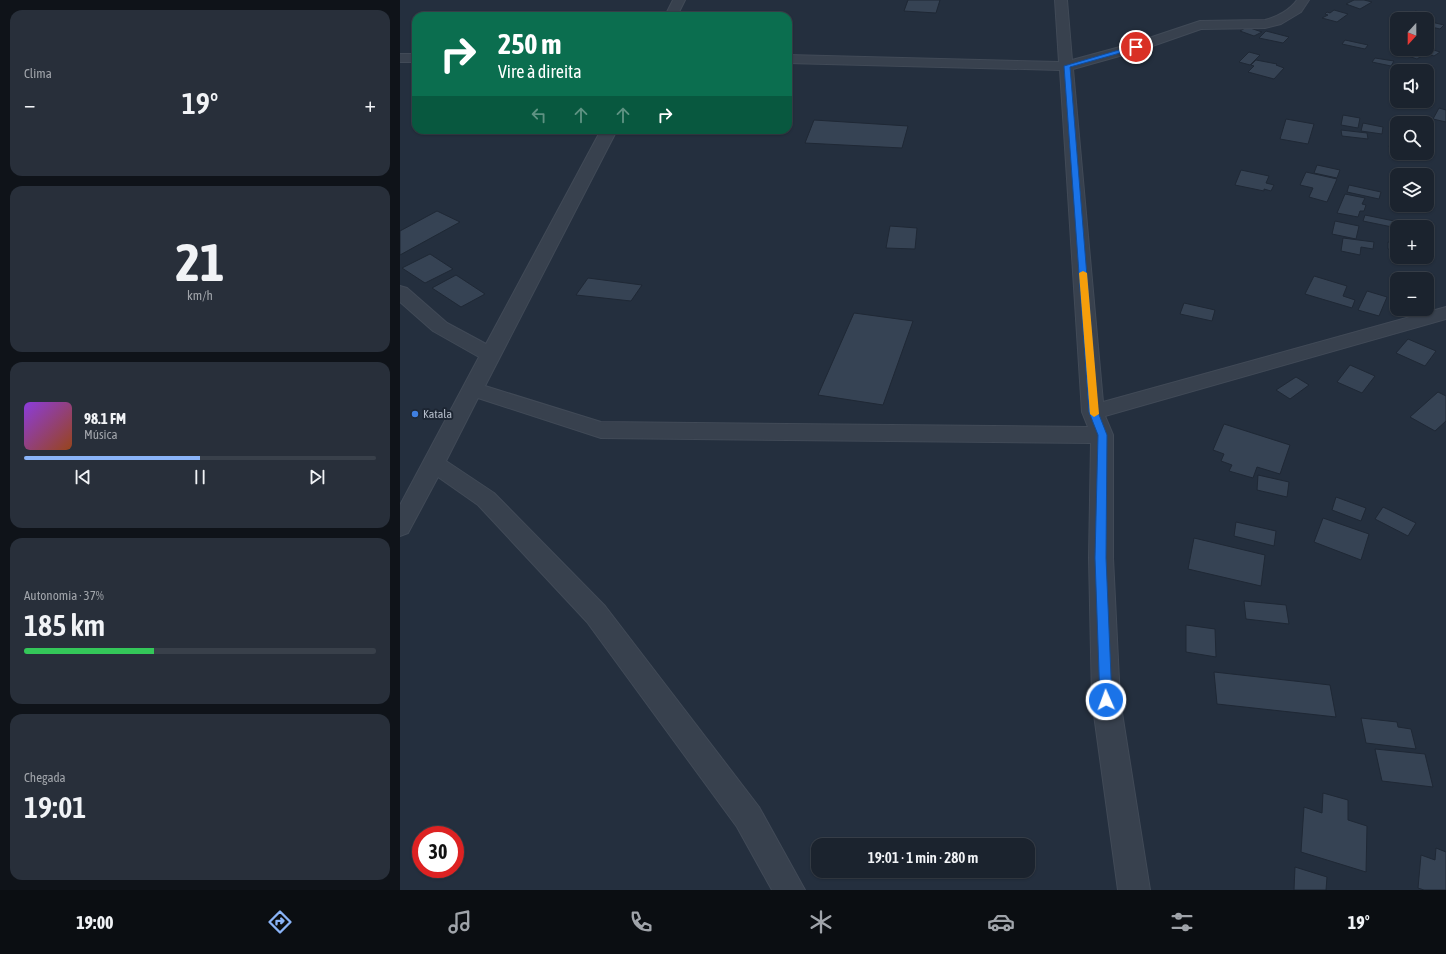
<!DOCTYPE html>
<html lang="pt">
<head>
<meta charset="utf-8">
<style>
  :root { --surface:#1b232e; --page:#282f3a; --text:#f1f3f6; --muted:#a0a4aa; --line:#39404a; --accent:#8ab4f8 }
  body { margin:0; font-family:"Asap Condensed",sans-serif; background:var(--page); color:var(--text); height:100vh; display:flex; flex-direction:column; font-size:15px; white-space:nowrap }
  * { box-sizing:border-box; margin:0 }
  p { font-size:13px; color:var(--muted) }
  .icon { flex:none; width:22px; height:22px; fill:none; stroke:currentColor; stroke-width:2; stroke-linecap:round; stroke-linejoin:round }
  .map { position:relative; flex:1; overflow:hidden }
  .panel { display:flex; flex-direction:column; gap:10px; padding:10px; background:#0f1319; width:400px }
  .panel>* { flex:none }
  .banner { position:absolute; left:12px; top:12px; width:380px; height:122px; border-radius:12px; box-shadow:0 1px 3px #0004,0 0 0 1px var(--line); background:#0b6e4f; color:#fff; overflow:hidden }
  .needle { width:26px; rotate:201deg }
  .controls { position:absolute; left:990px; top:12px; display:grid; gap:8px }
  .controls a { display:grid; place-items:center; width:44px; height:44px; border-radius:8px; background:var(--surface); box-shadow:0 1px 3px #0004,0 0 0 1px var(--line); font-size:20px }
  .speed { position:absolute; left:12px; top:826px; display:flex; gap:8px; font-size:20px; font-weight:700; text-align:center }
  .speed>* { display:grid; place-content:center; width:52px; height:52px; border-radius:50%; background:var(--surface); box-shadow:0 1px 3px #0004,0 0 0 1px var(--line); line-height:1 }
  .speed .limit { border:6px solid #d22; background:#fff; color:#111 }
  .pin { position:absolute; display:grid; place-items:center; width:34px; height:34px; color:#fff; margin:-17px; border:2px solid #fff; border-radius:50%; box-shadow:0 1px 4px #0007 }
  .me { position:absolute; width:44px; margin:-22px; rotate:358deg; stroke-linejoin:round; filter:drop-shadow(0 0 3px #0008) }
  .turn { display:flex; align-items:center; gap:14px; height:84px; padding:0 20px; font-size:18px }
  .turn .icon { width:52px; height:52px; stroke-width:2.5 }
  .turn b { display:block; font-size:28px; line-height:34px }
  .lanes { display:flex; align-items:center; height:38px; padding:0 20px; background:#0003; justify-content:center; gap:20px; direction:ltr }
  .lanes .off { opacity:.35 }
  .big { font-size:30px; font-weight:600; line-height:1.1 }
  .panel .card { flex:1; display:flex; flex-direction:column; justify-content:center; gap:6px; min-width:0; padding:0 14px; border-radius:12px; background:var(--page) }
  .panel .dial { align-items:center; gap:0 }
  .dial b { font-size:52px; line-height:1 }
  .song { display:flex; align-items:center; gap:12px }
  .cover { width:48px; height:48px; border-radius:6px; background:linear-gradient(135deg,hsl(270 70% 55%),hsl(20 70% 35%)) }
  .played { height:4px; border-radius:2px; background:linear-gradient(90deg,var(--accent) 50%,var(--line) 50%) }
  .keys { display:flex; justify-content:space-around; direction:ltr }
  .heat { display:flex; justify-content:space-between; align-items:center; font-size:22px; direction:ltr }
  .charge { height:6px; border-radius:3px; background:linear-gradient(90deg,#34c759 37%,var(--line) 0) }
  .trip { position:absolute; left:411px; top:838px; width:224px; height:40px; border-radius:12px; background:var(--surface); box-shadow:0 1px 3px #0004,0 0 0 1px var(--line); font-weight:600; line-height:40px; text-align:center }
  .menu { display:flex; height:64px; justify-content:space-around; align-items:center; background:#0b0e12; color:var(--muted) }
  .menu .icon { width:28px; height:28px }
  .menu .on { color:var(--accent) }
  .menu b { font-size:18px; color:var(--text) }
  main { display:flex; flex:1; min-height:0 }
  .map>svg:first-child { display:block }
  .building { fill:#364354; stroke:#1f2835 }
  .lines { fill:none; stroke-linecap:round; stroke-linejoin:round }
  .minor-casing { stroke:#414a57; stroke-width:2 }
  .minor { fill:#38414e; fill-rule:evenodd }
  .route { fill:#1a73e8; stroke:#114b97 }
  .slow { fill:#f59e0b }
  .shop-dot { fill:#3f7fe0; stroke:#1d2633; stroke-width:1.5 }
  .labels { text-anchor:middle; stroke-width:4; stroke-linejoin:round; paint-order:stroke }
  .poi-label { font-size:12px; fill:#b4bcc9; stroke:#1d2633; text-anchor:start }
</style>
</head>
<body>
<main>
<section class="panel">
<div class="card"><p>Clima</p>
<div class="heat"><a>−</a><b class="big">19°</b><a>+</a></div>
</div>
<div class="card dial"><b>21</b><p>km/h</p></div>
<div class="card">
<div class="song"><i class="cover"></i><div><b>98.1 FM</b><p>Música</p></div></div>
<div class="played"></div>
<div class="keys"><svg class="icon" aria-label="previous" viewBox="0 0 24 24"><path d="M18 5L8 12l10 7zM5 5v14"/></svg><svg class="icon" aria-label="pause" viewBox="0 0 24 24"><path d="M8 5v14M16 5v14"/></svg><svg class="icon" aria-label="next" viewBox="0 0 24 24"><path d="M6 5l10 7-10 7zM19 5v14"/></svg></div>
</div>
<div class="card"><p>Autonomia · 37%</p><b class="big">185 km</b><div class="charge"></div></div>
<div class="card"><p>Chegada</p><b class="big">19:01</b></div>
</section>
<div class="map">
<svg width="1046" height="890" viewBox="0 0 1046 890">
  <rect width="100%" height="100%" fill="#242f3e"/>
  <!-- building -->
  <path class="building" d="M 508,0 L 540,0 L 536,13 L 504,11 Z
    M 954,0 L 964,0 L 972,2 L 960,9 L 946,4 Z
    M 934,10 L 948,14 L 937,22 L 922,18 L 928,15 L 925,14 L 927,12 L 930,13 Z
    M 1015,11 L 1029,14 L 1023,19 L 1007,19 Z
    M 1027,21 L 1044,25 L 1040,29 L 1027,26 Z
    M 847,27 L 862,32 L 854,36 L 840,31 Z
    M 866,31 L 889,37 L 883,43 L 859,38 Z
    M 945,40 L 968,45 L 965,49 L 942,44 Z
    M 1027,48 L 1040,52 L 1034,56 L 1026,53 L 1017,59 L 993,51 L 997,49 Z
    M 849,52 L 860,55 L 850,65 L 839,62 Z
    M 975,58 L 994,61 L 991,66 L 972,62 Z
    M 856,60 L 877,64 L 876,65 L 884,68 L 874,79 L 848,72 L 854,66 L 851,65 Z
    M 1039,108 L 1046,110 L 1046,122 L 1033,119 Z
    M 943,115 L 960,118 L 958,128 L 941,125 Z
    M 886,119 L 914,124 L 908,144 L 880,139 Z
    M 414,120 L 508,126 L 502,148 L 405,143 Z
    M 963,123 L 983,127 L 982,134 L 961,131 Z
    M 941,130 L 967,133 L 968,139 L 942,136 Z
    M 992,137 L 997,138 L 997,149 L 989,147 Z
    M 917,165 L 940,170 L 937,178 L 914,173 Z
    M 841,170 L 869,176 L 866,183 L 874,185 L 871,191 L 864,189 L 864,191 L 835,185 Z
    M 906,172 L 937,179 L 927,202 L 909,197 L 913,188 L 900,185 Z
    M 949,185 L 981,192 L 979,199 L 947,192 Z
    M 945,194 L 965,198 L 962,204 L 966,205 L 964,211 L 960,211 L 958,217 L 937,213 Z
    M 37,211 L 60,222 L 0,255 L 0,231 Z
    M 965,215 L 994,221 L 992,227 L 963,221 Z
    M 935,221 L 959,226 L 956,239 L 932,234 Z
    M 490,226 L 517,228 L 515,249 L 486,248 Z
    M 943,238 L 974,242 L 973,249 L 961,247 L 960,255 L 941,251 Z
    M 988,242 L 997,243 L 997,251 L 988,249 Z
    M 30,254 L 53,269 L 25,283 L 2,268 Z
    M 56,275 L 85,294 L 61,307 L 32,288 Z
    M 914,276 L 947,286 L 943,296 L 955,300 L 952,308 L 905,294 Z
    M 188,278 L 242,285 L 231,301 L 176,295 Z
    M 967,291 L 987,297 L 979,316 L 958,310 Z
    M 784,303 L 815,310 L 812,321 L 780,314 Z
    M 454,313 L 513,321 L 483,405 L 418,395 Z
    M 1008,339 L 1036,351 L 1025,366 L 996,353 Z
    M 950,365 L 975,376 L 962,393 L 937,382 Z
    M 896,377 L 909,385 L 890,399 L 876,390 Z
    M 1038,392 L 1046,396 L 1046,421 L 1035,431 L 1010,417 Z
    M 824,424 L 890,445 L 880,474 L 857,467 L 853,478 L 829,471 L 832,465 L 821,461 L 824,454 L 813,450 Z
    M 858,475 L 889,482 L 887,497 L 857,490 Z
    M 936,497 L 966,508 L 961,521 L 932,510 Z
    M 983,507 L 1016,523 L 1008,536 L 975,519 Z
    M 923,518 L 969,534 L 961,560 L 914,542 Z
    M 836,522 L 876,531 L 874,546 L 834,536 Z
    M 794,538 L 865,555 L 861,586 L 788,569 Z
    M 844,601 L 886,605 L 889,624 L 846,619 Z
    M 786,625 L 815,629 L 816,657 L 786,652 Z
    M 814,672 L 930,685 L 936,717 L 817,704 Z
    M 961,718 L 997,722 L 998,727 L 1011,729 L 1016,749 L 966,743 Z
    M 975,749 L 1025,754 L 1033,787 L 982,781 Z
    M 923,793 L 948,800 L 948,820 L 967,826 L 966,872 L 901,852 L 904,807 L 922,813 Z
    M 1036,848 L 1046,852 L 1046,890 L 1024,890 L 1018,888 L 1021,855 L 1035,860 Z
    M 895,867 L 927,877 L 926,890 L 894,890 Z"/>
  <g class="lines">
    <!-- minor casing -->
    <g class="minor-casing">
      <path id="minor" d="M 273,0 L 285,0 L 277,16 L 265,16 Z
        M 655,0 L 667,0 L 672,60 L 731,44 L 800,21 L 865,20 C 877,17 890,10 897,0 L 909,0 L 901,12 L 881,24 L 865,28 L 801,29 L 741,50 L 673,69 L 703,402 L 1046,307 L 1046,319 L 705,416 L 713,435 L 713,558 L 720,700 L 750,890 L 718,890 L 692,700 L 689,558 L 691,443 L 201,438 L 78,398 L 46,461 L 94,493 L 205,606 L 359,807 L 405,890 L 372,890 L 337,827 L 187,622 L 78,505 L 38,477 L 8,533 L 0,536 L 0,505 L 79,357 L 33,331 L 0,302 L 0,286 L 7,288 L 47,323 L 86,344 L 201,130 L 217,130 L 85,386 L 201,422 L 688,427 L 682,412 L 660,70 L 388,63 L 388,55 L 659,62 Z
        M 0,54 L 16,54 L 16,62 L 0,62 Z"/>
    </g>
    <!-- minor -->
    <use href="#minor" class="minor"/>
  </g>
  <!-- route -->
  <path class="route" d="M 736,45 L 738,48 L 670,67 L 698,412 L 707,435 L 706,558 L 712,700 L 710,704 L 706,705 L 702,704 L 700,700 L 695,558 L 698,435 L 689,412 L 664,66 Z"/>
  <!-- slow -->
  <path class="slow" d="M 683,271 L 687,273 L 699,414 L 694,417 L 690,414 L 679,273 Z"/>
  <!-- markers -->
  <circle class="shop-dot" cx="15" cy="414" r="4"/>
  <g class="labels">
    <!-- poi labels -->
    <g class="poi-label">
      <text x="23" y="418">Katala</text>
    </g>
  </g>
</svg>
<div class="controls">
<a><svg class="needle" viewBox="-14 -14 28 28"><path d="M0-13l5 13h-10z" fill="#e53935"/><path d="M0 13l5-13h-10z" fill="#a0a4aa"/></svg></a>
<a><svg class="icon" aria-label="sound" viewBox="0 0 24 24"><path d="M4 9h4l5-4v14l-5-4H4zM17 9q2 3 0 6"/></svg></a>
<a><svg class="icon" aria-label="search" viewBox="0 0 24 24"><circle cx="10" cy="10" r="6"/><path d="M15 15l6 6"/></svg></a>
<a><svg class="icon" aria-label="layers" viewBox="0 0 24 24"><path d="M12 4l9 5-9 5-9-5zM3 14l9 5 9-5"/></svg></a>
<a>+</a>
<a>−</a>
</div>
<div class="speed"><div class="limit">30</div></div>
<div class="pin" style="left:736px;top:47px;background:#d93025"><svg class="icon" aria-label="arrive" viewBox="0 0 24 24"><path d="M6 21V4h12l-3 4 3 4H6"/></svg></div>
<svg class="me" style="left:706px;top:700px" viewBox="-20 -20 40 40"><circle r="17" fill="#1a73e8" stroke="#fff" stroke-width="3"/><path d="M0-11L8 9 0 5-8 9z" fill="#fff"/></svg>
<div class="trip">19:01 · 1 min · 280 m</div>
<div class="banner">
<div class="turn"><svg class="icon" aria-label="right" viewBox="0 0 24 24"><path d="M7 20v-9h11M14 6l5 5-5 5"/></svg><div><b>250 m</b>Vire à direita</div></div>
<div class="lanes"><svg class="icon off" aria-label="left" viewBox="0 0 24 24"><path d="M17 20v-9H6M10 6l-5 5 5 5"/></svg><svg class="icon off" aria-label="ahead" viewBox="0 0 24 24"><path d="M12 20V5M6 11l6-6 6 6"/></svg><svg class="icon off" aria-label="ahead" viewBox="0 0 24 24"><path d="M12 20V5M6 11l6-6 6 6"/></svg><svg class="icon" aria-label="right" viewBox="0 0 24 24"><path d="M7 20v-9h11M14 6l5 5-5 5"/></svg></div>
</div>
</div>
</main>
<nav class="menu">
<b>19:00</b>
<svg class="icon on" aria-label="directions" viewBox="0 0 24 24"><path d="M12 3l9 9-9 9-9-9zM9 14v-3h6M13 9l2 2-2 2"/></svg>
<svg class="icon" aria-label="music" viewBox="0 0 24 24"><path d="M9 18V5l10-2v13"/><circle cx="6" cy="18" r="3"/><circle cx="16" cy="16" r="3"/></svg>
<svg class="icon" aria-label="phone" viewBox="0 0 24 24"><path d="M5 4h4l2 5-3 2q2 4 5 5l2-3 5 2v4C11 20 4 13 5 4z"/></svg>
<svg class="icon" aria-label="climate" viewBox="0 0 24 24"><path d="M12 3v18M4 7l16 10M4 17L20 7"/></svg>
<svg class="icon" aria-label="car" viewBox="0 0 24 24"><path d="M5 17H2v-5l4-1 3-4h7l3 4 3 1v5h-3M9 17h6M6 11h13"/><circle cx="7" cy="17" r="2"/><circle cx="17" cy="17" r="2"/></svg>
<svg class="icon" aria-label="filters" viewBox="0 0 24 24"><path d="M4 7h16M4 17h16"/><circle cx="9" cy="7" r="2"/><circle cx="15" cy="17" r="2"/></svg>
<b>19°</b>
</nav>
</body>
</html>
